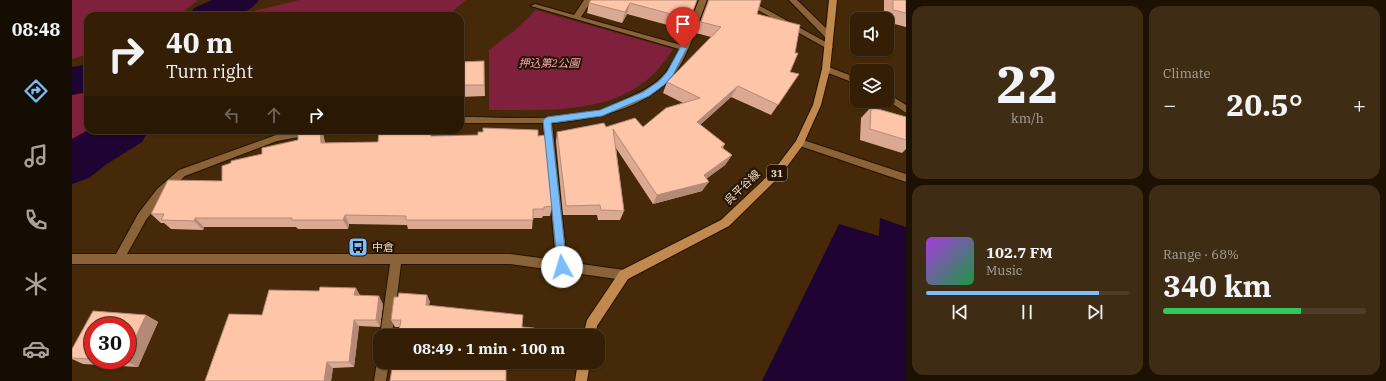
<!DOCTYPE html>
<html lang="en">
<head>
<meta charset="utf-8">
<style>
  :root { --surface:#341f06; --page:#3f2c14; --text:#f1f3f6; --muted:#a9a29b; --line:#4e3d28; --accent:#7cbef9 }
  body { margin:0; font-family:"IBM Plex Serif","Noto Sans JP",serif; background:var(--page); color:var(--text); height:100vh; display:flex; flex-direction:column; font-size:15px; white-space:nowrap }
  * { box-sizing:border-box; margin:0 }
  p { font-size:13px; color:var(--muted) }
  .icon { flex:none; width:22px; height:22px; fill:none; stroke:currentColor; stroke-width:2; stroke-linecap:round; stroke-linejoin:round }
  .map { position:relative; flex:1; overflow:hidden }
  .side { display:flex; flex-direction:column; gap:6px; padding:6px; background:#1d1103; width:480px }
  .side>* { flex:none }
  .top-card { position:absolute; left:12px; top:12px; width:380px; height:122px; border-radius:12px; box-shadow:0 1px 3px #0004,0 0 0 1px var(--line); background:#341f06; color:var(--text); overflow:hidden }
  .fabs { position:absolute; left:778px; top:12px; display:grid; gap:8px }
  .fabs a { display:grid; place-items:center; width:44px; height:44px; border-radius:8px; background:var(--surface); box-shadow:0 1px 3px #0004,0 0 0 1px var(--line); font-size:20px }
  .speed { position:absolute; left:12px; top:317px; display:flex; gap:8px; font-size:20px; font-weight:700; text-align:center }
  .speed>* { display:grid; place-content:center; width:52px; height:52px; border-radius:50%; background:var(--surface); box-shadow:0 1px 3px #0004,0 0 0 1px var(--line); line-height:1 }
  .speed .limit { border:6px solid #d22; background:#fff; color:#111 }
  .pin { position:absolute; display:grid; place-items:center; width:34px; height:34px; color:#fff; margin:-41px -17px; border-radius:50% 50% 50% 0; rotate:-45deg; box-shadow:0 0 4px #0007 }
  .pin .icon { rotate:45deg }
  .me { position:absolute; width:44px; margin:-22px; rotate:354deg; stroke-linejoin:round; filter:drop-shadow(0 0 3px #0008) }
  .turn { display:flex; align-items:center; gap:14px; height:84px; padding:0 16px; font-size:18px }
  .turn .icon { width:52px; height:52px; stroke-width:2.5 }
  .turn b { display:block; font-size:28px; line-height:34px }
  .lanes { display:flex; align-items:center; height:38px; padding:0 16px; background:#0003; justify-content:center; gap:20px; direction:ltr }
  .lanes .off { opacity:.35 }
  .big { font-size:30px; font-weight:700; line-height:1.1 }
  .side .tile { flex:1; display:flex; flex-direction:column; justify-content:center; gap:6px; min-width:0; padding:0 14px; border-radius:12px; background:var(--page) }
  .side .dial { align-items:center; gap:0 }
  .dial b { font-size:52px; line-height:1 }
  .song { display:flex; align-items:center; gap:12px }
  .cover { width:48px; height:48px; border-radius:6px; background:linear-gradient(135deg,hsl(280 70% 55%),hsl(140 70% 35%)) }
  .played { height:4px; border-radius:2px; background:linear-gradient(90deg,var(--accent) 85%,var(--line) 85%) }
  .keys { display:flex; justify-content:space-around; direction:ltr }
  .heat { display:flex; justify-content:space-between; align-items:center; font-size:22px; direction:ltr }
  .charge { height:6px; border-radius:3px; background:linear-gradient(90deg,#34c759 68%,var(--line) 0) }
  .side .tiles { flex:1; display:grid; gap:6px; grid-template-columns:repeat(2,1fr) }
  .trip { position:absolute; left:301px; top:329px; width:232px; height:40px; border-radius:12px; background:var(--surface); box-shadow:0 1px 3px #0004,0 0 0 1px var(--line); font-weight:700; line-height:40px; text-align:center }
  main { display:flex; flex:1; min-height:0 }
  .tabs { display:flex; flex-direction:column; width:72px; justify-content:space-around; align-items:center; background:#150c02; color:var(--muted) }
  .tabs .icon { width:28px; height:28px }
  .tabs .on { color:var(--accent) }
  .tabs b { font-size:18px; color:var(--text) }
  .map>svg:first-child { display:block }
  .green { fill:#7f203d }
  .water { fill:#1f0333 }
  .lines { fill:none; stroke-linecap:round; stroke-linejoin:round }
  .river { fill:#1f0333; fill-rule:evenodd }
  .minor-casing { stroke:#261300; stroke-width:2 }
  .major-casing { stroke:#261300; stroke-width:2 }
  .minor { fill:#8a6339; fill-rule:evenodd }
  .major { fill:#c1894d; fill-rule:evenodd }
  .wall { fill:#dba991; fill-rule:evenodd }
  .shaded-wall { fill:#b28a76 }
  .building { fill:#ffc5a9; stroke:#b28a76 }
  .route { fill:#7cbef9; stroke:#517ca2 }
  .labels { text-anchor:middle; stroke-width:4; stroke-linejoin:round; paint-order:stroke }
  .shield { fill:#241404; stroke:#b5a08c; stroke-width:1 }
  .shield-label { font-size:10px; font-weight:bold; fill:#f3dcc6 }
  .park-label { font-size:11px; font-style:italic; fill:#fda4b6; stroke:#241404 }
  .street-label { font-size:11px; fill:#f3dcc6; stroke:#241404 }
  .poi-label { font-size:11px; fill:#f3dcc6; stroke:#241404; text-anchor:start }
</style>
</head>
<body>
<main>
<nav class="tabs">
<b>08:48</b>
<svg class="icon on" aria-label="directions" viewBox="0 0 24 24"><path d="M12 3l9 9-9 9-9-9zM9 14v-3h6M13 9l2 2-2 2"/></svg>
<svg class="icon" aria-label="music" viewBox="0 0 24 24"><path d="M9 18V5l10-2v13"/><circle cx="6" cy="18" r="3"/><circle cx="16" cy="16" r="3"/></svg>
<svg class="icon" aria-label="phone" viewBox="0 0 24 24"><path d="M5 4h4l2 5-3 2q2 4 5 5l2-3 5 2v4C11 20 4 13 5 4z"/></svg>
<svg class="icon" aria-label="climate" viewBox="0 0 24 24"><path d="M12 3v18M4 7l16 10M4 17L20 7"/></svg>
<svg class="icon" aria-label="car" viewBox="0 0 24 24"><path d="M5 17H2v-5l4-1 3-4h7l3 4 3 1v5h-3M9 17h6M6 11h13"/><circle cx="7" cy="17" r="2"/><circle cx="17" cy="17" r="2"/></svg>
</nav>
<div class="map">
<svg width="834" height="381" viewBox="0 0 834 381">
  <rect width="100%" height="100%" fill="#452908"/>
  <!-- green -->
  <path class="green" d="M 0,0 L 126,0 L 106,16 L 16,16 L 16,54 L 0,59 Z
    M 227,0 L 394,0 L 375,16 L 177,16 L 182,11 Z
    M 464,10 L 601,49 C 592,63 582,76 568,85 C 529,114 464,110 417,110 L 417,50 L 442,31 Z
    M 0,91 L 16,95 L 16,130 L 38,130 L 0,149 Z"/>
  <!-- water -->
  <path class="water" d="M 808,218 L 834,227 L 834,381 L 690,381 L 767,224 L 807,236 Z"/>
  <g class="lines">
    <!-- river -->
    <path class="river" d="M 140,0 L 187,0 C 172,22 140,16 117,16 L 122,8 Z
      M 16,64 L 16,92 L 0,95 L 0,67 Z
      M 16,130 L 77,130 L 70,142 L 35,164 L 17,178 L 0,184 L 0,139 Z"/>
    <!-- minor casing -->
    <g class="minor-casing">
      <path id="minor" d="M 512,0 L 520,0 L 509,17 L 609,45 L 627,0 L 635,0 C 627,20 620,43 610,62 C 586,107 526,119 480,123 L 495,262 L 552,270 L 556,271 L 558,275 L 556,279 L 552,280 L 438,264 L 329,264 L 320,336 L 308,336 L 318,264 L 0,264 L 0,254 L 44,254 L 66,214 L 85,189 L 107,170 L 204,135 L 230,130 L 254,130 L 249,133 L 205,141 L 113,176 L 93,195 L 74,220 L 55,254 L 438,254 L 484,260 L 471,123 L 388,123 L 388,117 C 430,117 489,122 528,110 C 537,108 545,103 553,99 C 580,88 596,77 607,49 L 459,6 L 463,4 L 502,15 Z
        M 668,0 L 677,0 L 761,46 L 760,48 L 754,48 Z
        M 717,0 L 725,0 L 760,34 L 760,38 L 754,38 Z
        M 754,66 L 785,78 L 785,84 L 751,71 L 750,69 Z
        M 815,93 L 834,105 L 834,113 L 815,100 Z
        M 728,139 L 834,174 L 834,182 L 725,145 L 723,143 L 725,141 Z
        M 308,357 L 308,362 L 317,362 L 314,381 L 302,381 L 305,362 Z"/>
    </g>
    <!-- major casing -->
    <g class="major-casing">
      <path id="major" d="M 757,0 L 765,0 L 758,69 L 749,105 L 731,145 L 708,176 L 657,226 L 556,279 L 525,326 L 523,336 L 511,336 L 515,320 L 548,271 L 649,220 L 702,170 L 724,141 L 741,105 L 750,69 Z
        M 506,362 L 518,362 L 515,381 L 503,381 Z"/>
    </g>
    <!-- minor -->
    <use href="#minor" class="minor"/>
    <!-- major -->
    <use href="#major" class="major"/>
  </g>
  <!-- wall -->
  <path class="wall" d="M 625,0 L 614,30 L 555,14 L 550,23 L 515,13 L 517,3 Z
    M 636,0 L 689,0 L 685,14 L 718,72 L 727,74 L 699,115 L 659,97 L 628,125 L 653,144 L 651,148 L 660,155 L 653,165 L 634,179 L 630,191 L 581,204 L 544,148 L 552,211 L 548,220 L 526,220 L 525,215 L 491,215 L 484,142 L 485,132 L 534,127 L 571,127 L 611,103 L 591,93 L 595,82 L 639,37 L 624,33 L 636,1 Z
    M 812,0 L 834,0 L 834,27 L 815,22 L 815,19 L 812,19 Z
    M 412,61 L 413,96 L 388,97 L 388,62 Z
    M 799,107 L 834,117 L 834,149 L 830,153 L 788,140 L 789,118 Z
    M 226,130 L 250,130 L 251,133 L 253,143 L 306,142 L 360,136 L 466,136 L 480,206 L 478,216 L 471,216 L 470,218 L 461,218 L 460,229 L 336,229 L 335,225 L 277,224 L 276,229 L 226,229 L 224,227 L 132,227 L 131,230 L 99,229 L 92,223 L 89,223 L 79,214 L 150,181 L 159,163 L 190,154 L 226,140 Z
    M 288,295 L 311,304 L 308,327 L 287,326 L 282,367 L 261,368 L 259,381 L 133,381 L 190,315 Z
    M 355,295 L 358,302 L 327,327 L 323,327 L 319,320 L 326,297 Z
    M 21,311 L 74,315 L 86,322 L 66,367 L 11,364 L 0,359 L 0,349 ZM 21,326 L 55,326 L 55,360 L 21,360 Z
    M 321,362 L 460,362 L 458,369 L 434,366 Z"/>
  <!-- shaded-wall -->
  <path class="shaded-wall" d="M 558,3 L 555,14 L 550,23 L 553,12 Z
    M 666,86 L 659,97 L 619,133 L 625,122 Z
    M 248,130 L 250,130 L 251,133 L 254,153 L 249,143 Z
    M 660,155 L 653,165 L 627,184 L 637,182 L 630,191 L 581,204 L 585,195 L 632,175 Z
    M 273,215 L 277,224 L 276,229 L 271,220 Z
    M 123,218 L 132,227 L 131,230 L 122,221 Z
    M 284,288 L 288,295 L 282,295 Z
    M 355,295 L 358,302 L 356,312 L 354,305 Z
    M 307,296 L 311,304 L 308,327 L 304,320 Z
    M 74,315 L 86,322 L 66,367 L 52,361 L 52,360 L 55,360 L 55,355 Z
    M 282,320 L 287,326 L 282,367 L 277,362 Z
    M 255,362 L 261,368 L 259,381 L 252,381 Z"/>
  <!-- building -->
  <path class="building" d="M 519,0 L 625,0 L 618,19 L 558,3 L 553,12 L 517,3 Z
    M 637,0 L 689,0 L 685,14 L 728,25 L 723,53 L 726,53 L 718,72 L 727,74 L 706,105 L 666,86 L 625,122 L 653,144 L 649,147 L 660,155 L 632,175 L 637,182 L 585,195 L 541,129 L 552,211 L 529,210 L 528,205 L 494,206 L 485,132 L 532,123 L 534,127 L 563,118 L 571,127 L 594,108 L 628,98 L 595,82 L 649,27 L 629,22 Z
    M 821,0 L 834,0 L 834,13 L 821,10 Z
    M 412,61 L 412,85 L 388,85 L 388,62 Z
    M 799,107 L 834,117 L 834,140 L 798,129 Z
    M 411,128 L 466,130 L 466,136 L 473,135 L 480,206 L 472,207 L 472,209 L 461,209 L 461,220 L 334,220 L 334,216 L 273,215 L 271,220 L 220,220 L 220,218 L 123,218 L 122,221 L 89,220 L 92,214 L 79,214 L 96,180 L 150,181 L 150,166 L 159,163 L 159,161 L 190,154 L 190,148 L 226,140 L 226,130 L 248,130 L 249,143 L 306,142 L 307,130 L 358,130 L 359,136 L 406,135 L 406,132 L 411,132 Z
    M 248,287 L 284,288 L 282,295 L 307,296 L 304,320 L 282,320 L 277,362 L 255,362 L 252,381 L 133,381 L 157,314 L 190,315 L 197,290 L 247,291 Z
    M 327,293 L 355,295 L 354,305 L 451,315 L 450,327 L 462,328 L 461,336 L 326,336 L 329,320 L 319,320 L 322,297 L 326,297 Z
    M 21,311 L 74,315 L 55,355 L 55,326 L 21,326 L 21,359 L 0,358 L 0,349 Z
    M 39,360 L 52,360 L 52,361 Z
    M 321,362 L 434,362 L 434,381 L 318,381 Z"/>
  <!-- route -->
  <path class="route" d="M 609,46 L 615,48 L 601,75 L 592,85 L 577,96 L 530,116 L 479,123 L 495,267 L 493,270 L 490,271 L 486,270 L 471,120 L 475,117 L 528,110 L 571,92 L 587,81 L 595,72 Z"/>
  <!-- icons -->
  <defs>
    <g id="bus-square" transform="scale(1)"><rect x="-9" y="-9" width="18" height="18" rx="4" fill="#7cbef9" stroke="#241404"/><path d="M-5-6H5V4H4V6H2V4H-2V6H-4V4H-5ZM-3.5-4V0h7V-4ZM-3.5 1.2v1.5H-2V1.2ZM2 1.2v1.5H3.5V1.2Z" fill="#111"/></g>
  </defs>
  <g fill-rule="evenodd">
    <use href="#bus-square" x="286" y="247"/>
  </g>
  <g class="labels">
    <!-- shield labels -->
    <rect class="shield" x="695" y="165" width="20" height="16" rx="3"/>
    <g class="shield-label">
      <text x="705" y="177">31</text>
    </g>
    <!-- park labels -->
    <g class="park-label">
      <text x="477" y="67">押込第2公園</text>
    </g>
    <!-- street labels -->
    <g class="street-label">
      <text transform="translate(670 187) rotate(-44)" y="4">呉平谷線</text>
    </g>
    <!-- poi labels -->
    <g class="poi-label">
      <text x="300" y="251">中倉</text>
    </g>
  </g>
</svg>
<div class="fabs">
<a><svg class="icon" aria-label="sound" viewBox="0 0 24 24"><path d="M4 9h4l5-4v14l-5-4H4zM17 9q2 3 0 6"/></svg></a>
<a><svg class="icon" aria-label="layers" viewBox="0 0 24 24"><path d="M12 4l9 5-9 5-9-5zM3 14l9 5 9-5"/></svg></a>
</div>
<div class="speed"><div class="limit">30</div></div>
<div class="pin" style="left:611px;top:48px;background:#d93025"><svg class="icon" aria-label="arrive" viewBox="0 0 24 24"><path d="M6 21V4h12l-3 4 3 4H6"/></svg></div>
<svg class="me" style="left:490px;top:267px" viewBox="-20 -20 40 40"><circle r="19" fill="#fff"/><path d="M0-13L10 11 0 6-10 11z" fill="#7cbef9"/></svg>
<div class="trip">08:49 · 1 min · 100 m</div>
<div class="top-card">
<div class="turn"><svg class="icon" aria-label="right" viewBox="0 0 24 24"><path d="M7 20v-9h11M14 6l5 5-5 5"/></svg><div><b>40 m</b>Turn right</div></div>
<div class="lanes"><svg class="icon off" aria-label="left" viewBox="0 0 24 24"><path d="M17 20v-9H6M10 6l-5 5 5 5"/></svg><svg class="icon off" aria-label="ahead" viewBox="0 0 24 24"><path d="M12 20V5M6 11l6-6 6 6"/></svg><svg class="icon" aria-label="right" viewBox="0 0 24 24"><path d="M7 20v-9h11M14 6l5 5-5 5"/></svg></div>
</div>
</div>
<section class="side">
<div class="tiles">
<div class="tile dial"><b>22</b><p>km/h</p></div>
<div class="tile"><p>Climate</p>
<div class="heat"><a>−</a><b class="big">20.5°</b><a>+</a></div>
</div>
<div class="tile">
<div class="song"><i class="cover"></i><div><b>102.7 FM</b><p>Music</p></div></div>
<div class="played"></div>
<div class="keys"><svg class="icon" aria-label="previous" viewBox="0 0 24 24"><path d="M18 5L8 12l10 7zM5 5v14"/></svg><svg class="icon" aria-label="pause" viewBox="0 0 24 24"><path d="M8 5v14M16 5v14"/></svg><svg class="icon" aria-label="next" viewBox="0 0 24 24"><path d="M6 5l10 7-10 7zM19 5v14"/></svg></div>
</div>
<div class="tile"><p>Range · 68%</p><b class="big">340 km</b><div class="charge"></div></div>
</div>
</section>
</main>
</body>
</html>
